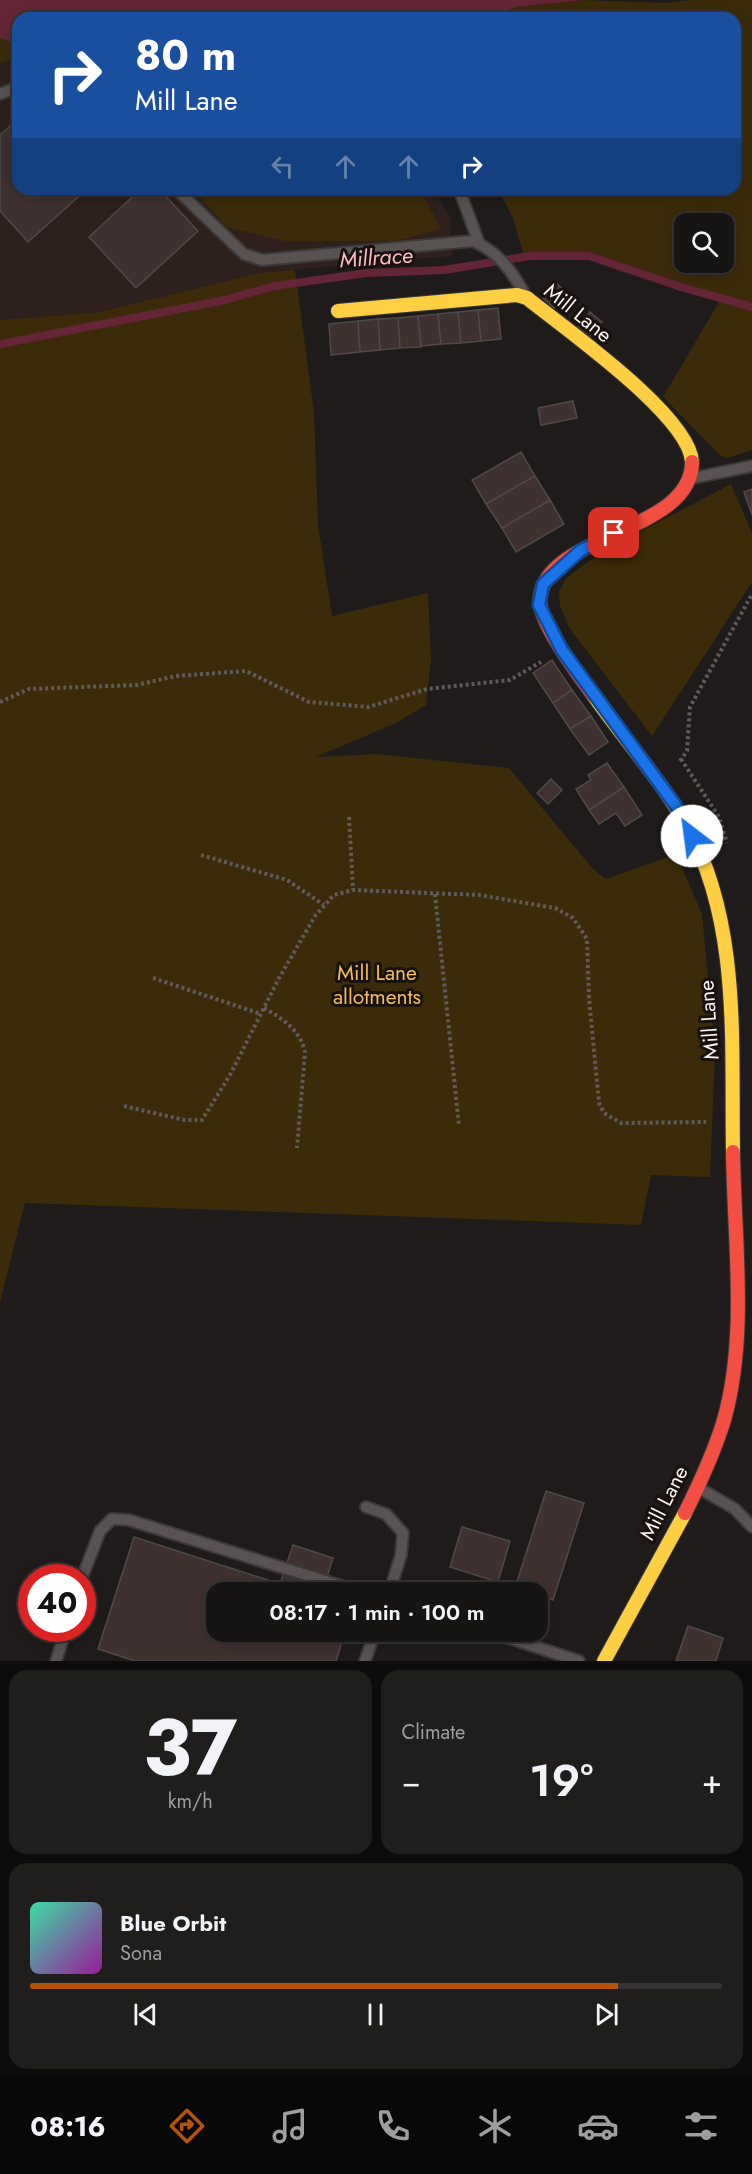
<!DOCTYPE html>
<html lang="en">
<head>
<meta charset="utf-8">
<style>
  :root { --surface:#171414; --page:#201d1d; --text:#f1f3f6; --muted:#9e9ea0; --line:#363334; --accent:#b45309 }
  body { margin:0; font-family:Jost,sans-serif; background:var(--page); color:var(--text); height:100vh; display:flex; flex-direction:column; font-size:22px; white-space:nowrap }
  * { box-sizing:border-box; margin:0 }
  p { font-size:20px; color:var(--muted) }
  .icon { flex:none; width:33px; height:33px; fill:none; stroke:currentColor; stroke-width:2; stroke-linecap:round; stroke-linejoin:round }
  .map { position:relative; height:1661px; overflow:hidden }
  .details { display:flex; flex-direction:column; gap:9px; padding:9px; background:#0d0b0b; flex:1 }
  .details>* { flex:none }
  .hud { position:absolute; left:12px; top:12px; width:729px; height:183px; border-radius:18px; box-shadow:0 3px 15px #0003,0 0 0 2px var(--line); background:#1a4fa0; color:#fff; overflow:hidden }
  .fabs { position:absolute; left:674px; top:213px; display:grid; gap:12px }
  .fabs a { display:grid; place-items:center; width:60px; height:60px; border-radius:12px; background:var(--surface); box-shadow:0 3px 15px #0003,0 0 0 2px var(--line); font-size:30px }
  .speed { position:absolute; left:18px; top:1564px; display:flex; gap:12px; font-size:30px; font-weight:700; text-align:center }
  .speed>* { display:grid; place-content:center; width:78px; height:78px; border-radius:50%; background:var(--surface); box-shadow:0 3px 15px #0003,0 0 0 2px var(--line); line-height:1 }
  .speed .limit { border:9px solid #d22; background:#fff; color:#111 }
  .pin { position:absolute; display:grid; place-items:center; width:51px; height:51px; color:#fff; margin:-26px; border-radius:12px; box-shadow:0 3px 9px #0006 }
  .me { position:absolute; width:66px; margin:-33px; rotate:330deg; stroke-linejoin:round; filter:drop-shadow(0 0 4px #0008) }
  .turn { display:flex; align-items:center; gap:21px; height:126px; padding:0 24px; font-size:27px }
  .turn .icon { width:78px; height:78px; stroke-width:2.5 }
  .turn b { display:block; font-size:42px; line-height:51px }
  .lanes { display:flex; align-items:center; height:57px; padding:0 24px; background:#0003; justify-content:center; gap:30px; direction:ltr }
  .lanes .off { opacity:.35 }
  .big { font-size:45px; font-weight:600; line-height:1.1 }
  .details .tile { flex:1; display:flex; flex-direction:column; justify-content:center; gap:9px; min-width:0; padding:0 21px; border-radius:18px; background:var(--page) }
  .details .dial { align-items:center; gap:0 }
  .dial b { font-size:78px; line-height:1 }
  .song { display:flex; align-items:center; gap:18px }
  .cover { width:72px; height:72px; border-radius:9px; background:linear-gradient(135deg,hsl(160 70% 55%),hsl(300 70% 35%)) }
  .played { height:6px; border-radius:3px; background:linear-gradient(90deg,var(--accent) 85%,var(--line) 85%) }
  .keys { display:flex; justify-content:space-around; direction:ltr }
  .heat { display:flex; justify-content:space-between; align-items:center; font-size:33px; direction:ltr }
  .details .tiles { flex:1; display:grid; gap:9px; grid-template-columns:1fr 1fr }
  .tile:last-child { grid-column:span 2 }
  .trip { position:absolute; left:206px; top:1582px; width:342px; height:60px; border-radius:18px; background:var(--surface); box-shadow:0 3px 15px #0003,0 0 0 2px var(--line); font-weight:600; line-height:60px; text-align:center }
  .dock { display:flex; height:96px; justify-content:space-around; align-items:center; background:#090808; color:var(--muted) }
  .dock .icon { width:42px; height:42px }
  .dock .on { color:var(--accent) }
  .dock b { font-size:27px; color:var(--text) }
  .map>svg:first-child { display:block }
  .built { fill:#2e201c }
  .green { fill:#3c2b09; fill-rule:evenodd }
  .water { fill:#642637 }
  .lines { fill:none; stroke-linecap:round; stroke-linejoin:round }
  .stream { stroke:#642637; stroke-width:8 }
  .building { fill:#403131; stroke:#4e4a49; stroke-width:1.5 }
  .lane-casing { stroke:#3c3938; stroke-width:14 }
  .slow-casing { stroke:#3c3938; stroke-width:16 }
  .jam-casing { stroke:#3c3938; stroke-width:16 }
  .path { stroke:#5e5b5a; stroke-width:4; stroke-dasharray:3 3; stroke-linecap:butt }
  .lane { stroke:#585352; stroke-width:10 }
  .slow { stroke:#ffcf43; stroke-width:14 }
  .jam { stroke:#f24e42; stroke-width:14 }
  .route-casing { stroke:#114b97; stroke-width:15 }
  .route { stroke:#1a73e8; stroke-width:10 }
  .labels { text-anchor:middle; stroke-width:6; stroke-linejoin:round; paint-order:stroke }
  .street-label { font-size:21px; fill:#f9f3f1; stroke:#19110e }
  .park-label { font-size:21px; fill:#f4bc5d; stroke:#19110e }
  .water-label { font-size:22px; font-style:italic; fill:#fcbbc8; stroke:#19110e }
</style>
</head>
<body>
<div class="map">
<svg width="752" height="1661" viewBox="0 0 752 1661">
  <rect width="100%" height="100%" fill="#1f1b1a"/>
  <!-- built -->
  <path class="built" d="M 18,57 L 18,189 L 433,189 L 450,218 L 452,256 L 259,273 L 100,312 L 0,320 L 0,63 Z"/>
  <!-- green -->
  <path class="green" d="M 583,0 L 666,3 L 691,0 L 752,0 L 752,450 L 727,458 L 720,455 L 663,397 L 722,297 L 589,252 L 523,254 L 513,218 L 500,193 L 503,189 L 735,189 L 735,18 L 488,18 L 516,7 ZM 684,224 L 723,224 L 723,262 L 684,262 Z
    M 0,38 L 18,45 L 18,57 L 0,63 Z
    M 193,189 L 420,189 L 441,229 L 396,241 L 285,241 L 226,227 Z
    M 295,270 L 314,413 L 318,525 L 332,616 L 428,593 L 431,660 L 426,705 L 396,723 L 316,757 L 377,754 L 509,768 L 593,869 L 606,879 L 676,854 L 702,914 L 715,1053 L 710,1177 L 651,1175 L 641,1225 L 25,1203 L 0,1302 L 0,320 L 100,312 L 259,273 Z
    M 731,484 L 752,533 L 752,582 L 652,736 L 570,629 L 560,606 L 559,592 L 566,578 L 602,552 Z"/>
  <!-- water -->
  <path class="water" d="M 0,0 L 583,0 L 516,7 L 488,18 L 381,18 L 334,14 L 315,18 L 18,18 L 18,45 L 0,38 Z"/>
  <g class="lines">
    <!-- stream -->
    <path class="stream" d="M 0,344 L 225,300 L 274,286 L 367,273 L 444,270 L 530,256 L 589,256 L 684,288 L 752,307"/>
  </g>
  <!-- building -->
  <path class="building" d="M 18,119 L 18,189 L 87,189 L 28,242 L 0,211 L 0,135 Z
    M 141,189 L 159,189 L 198,231 L 136,288 L 89,237 Z
    M 556,283 L 567,293 L 554,308 L 543,298 Z
    M 498,308 L 501,339 L 481,341 L 478,310 Z
    M 478,310 L 481,341 L 461,343 L 458,312 Z
    M 458,312 L 461,343 L 441,344 L 438,314 Z
    M 590,312 L 602,322 L 589,338 L 577,328 Z
    M 438,314 L 441,344 L 421,346 L 418,316 Z
    M 418,316 L 421,347 L 400,348 L 398,318 Z
    M 398,318 L 400,348 L 380,350 L 378,319 Z
    M 378,319 L 380,350 L 360,352 L 358,321 Z
    M 358,321 L 360,352 L 331,355 L 329,324 Z
    M 573,401 L 577,418 L 541,425 L 538,408 Z
    M 521,452 L 535,476 L 486,504 L 472,480 Z
    M 535,476 L 550,500 L 502,528 L 486,504 Z
    M 752,489 L 752,515 L 744,492 Z
    M 550,500 L 564,524 L 516,552 L 502,528 Z
    M 552,660 L 572,690 L 553,703 L 533,673 Z
    M 572,690 L 591,716 L 570,729 L 553,703 Z
    M 591,716 L 608,742 L 589,755 L 570,729 Z
    M 607,763 L 624,787 L 589,810 L 576,789 L 591,780 L 588,775 Z
    M 551,779 L 562,790 L 548,804 L 537,793 Z
    M 624,787 L 642,815 L 625,826 L 616,813 L 599,824 L 589,810 Z
    M 546,1491 L 584,1503 L 553,1600 L 537,1593 L 515,1588 Z
    M 462,1527 L 510,1541 L 498,1582 L 450,1567 Z
    M 134,1537 L 280,1584 L 293,1545 L 333,1558 L 322,1593 L 216,1593 L 216,1632 L 345,1632 L 336,1661 L 135,1661 L 98,1649 Z
    M 688,1626 L 723,1638 L 716,1661 L 676,1661 Z"/>
  <g class="lines">
    <!-- lane casing -->
    <g class="lane-casing">
      <path id="lane" d="M 0,94 L 18,87
        M 176,189 L 244,254 L 262,260 L 473,241 C 497,251 511,270 523,291
        M 459,189 L 479,243
        M 693,478 L 752,466
        M 699,1488 L 735,1509 L 752,1527
        M 366,1507 L 386,1514 L 403,1533 L 401,1555 L 389,1593
        M 82,1578 L 100,1531 L 112,1519 L 129,1520 L 364,1593
        M 490,1632 L 579,1661
        M 56,1661 L 66,1629
        M 365,1661 L 375,1632"/>
    </g>
    <!-- slow casing -->
    <g class="slow-casing">
      <path id="slow" d="M 338,311 L 517,295 L 527,298 C 564,328 690,416 692,462
        M 594,696 C 624,739 661,780 687,826 C 741,924 731,1044 733,1152
        M 604,1661 L 685,1513"/>
    </g>
    <!-- jam casing -->
    <g class="jam-casing">
      <path id="jam" d="M 594,696 C 580,677 539,623 540,600 C 543,533 692,534 692,462
        M 685,1513 C 700,1483 714,1453 724,1420 C 748,1335 734,1239 733,1152"/>
    </g>
    <!-- path -->
    <path class="path" d="M 0,702 L 29,689 L 137,685 L 176,676 L 246,671 L 309,702 L 368,707 L 427,689 L 510,680 L 541,662
      M 681,759 L 719,817 L 727,843
      M 680,761 L 687,751 L 690,707 L 752,594
      M 349,817 L 353,890
      M 201,855 L 287,880 L 324,905
      M 435,894 L 459,1126
      M 153,978 L 261,1014
      M 264,1008 C 283,1019 300,1030 305,1052 L 297,1148
      M 124,1106 L 184,1120 L 202,1120 L 230,1075 L 278,980 L 315,916 L 334,895 L 353,890 L 479,895 L 555,908 L 573,918 L 587,939 L 589,998 L 599,1103 L 604,1113 L 621,1123 L 706,1122"/>
    <!-- lane -->
    <use href="#lane" class="lane"/>
    <!-- slow -->
    <use href="#slow" class="slow"/>
    <!-- jam -->
    <use href="#jam" class="jam"/>
  </g>
  <g class="lines">
    <!-- route casing -->
    <g class="route-casing">
      <path id="route" d="M 614,533 L 580,551 L 543,584 L 539,605 L 562,650 L 676,806 L 692,836"/>
    </g>
    <!-- route -->
    <use href="#route" class="route"/>
  </g>
  <g class="labels">
    <!-- street labels -->
    <g class="street-label">
      <text transform="translate(578 313) rotate(39)" y="7">Mill Lane</text>
      <text transform="translate(709 1020) rotate(-94)" y="7">Mill Lane</text>
      <text transform="translate(664 1503) rotate(-63)" y="7">Mill Lane</text>
    </g>
    <!-- park labels -->
    <g class="park-label">
      <text x="377" y="980">Mill Lane<tspan x="377" dy="24">allotments</tspan></text>
    </g>
    <!-- water labels -->
    <g class="water-label">
      <text transform="translate(376 257) rotate(-4)" y="8">Millrace</text>
    </g>
  </g>
</svg>
<div class="fabs">
<a><svg class="icon" aria-label="search" viewBox="0 0 24 24"><circle cx="10" cy="10" r="6"/><path d="M15 15l6 6"/></svg></a>
</div>
<div class="speed"><div class="limit">40</div></div>
<div class="pin" style="left:614px;top:533px;background:#d93025"><svg class="icon" aria-label="arrive" viewBox="0 0 24 24"><path d="M6 21V4h12l-3 4 3 4H6"/></svg></div>
<svg class="me" style="left:692px;top:836px" viewBox="-20 -20 40 40"><circle r="19" fill="#fff"/><path d="M0-13L10 11 0 6-10 11z" fill="#1a73e8"/></svg>
<div class="trip">08:17 · 1 min · 100 m</div>
<div class="hud">
<div class="turn"><svg class="icon" aria-label="right" viewBox="0 0 24 24"><path d="M7 20v-9h11M14 6l5 5-5 5"/></svg><div><b>80 m</b>Mill Lane</div></div>
<div class="lanes"><svg class="icon off" aria-label="left" viewBox="0 0 24 24"><path d="M17 20v-9H6M10 6l-5 5 5 5"/></svg><svg class="icon off" aria-label="ahead" viewBox="0 0 24 24"><path d="M12 20V5M6 11l6-6 6 6"/></svg><svg class="icon off" aria-label="ahead" viewBox="0 0 24 24"><path d="M12 20V5M6 11l6-6 6 6"/></svg><svg class="icon" aria-label="right" viewBox="0 0 24 24"><path d="M7 20v-9h11M14 6l5 5-5 5"/></svg></div>
</div>
</div>
<section class="details">
<div class="tiles">
<div class="tile dial"><b>37</b><p>km/h</p></div>
<div class="tile"><p>Climate</p>
<div class="heat"><a>−</a><b class="big">19°</b><a>+</a></div>
</div>
<div class="tile">
<div class="song"><i class="cover"></i><div><b>Blue Orbit</b><p>Sona</p></div></div>
<div class="played"></div>
<div class="keys"><svg class="icon" aria-label="previous" viewBox="0 0 24 24"><path d="M18 5L8 12l10 7zM5 5v14"/></svg><svg class="icon" aria-label="pause" viewBox="0 0 24 24"><path d="M8 5v14M16 5v14"/></svg><svg class="icon" aria-label="next" viewBox="0 0 24 24"><path d="M6 5l10 7-10 7zM19 5v14"/></svg></div>
</div>
</div>
</section>
<nav class="dock">
<b>08:16</b>
<svg class="icon on" aria-label="directions" viewBox="0 0 24 24"><path d="M12 3l9 9-9 9-9-9zM9 14v-3h6M13 9l2 2-2 2"/></svg>
<svg class="icon" aria-label="music" viewBox="0 0 24 24"><path d="M9 18V5l10-2v13"/><circle cx="6" cy="18" r="3"/><circle cx="16" cy="16" r="3"/></svg>
<svg class="icon" aria-label="phone" viewBox="0 0 24 24"><path d="M5 4h4l2 5-3 2q2 4 5 5l2-3 5 2v4C11 20 4 13 5 4z"/></svg>
<svg class="icon" aria-label="climate" viewBox="0 0 24 24"><path d="M12 3v18M4 7l16 10M4 17L20 7"/></svg>
<svg class="icon" aria-label="car" viewBox="0 0 24 24"><path d="M5 17H2v-5l4-1 3-4h7l3 4 3 1v5h-3M9 17h6M6 11h13"/><circle cx="7" cy="17" r="2"/><circle cx="17" cy="17" r="2"/></svg>
<svg class="icon" aria-label="filters" viewBox="0 0 24 24"><path d="M4 7h16M4 17h16"/><circle cx="9" cy="7" r="2"/><circle cx="15" cy="17" r="2"/></svg>
</nav>
</body>
</html>
